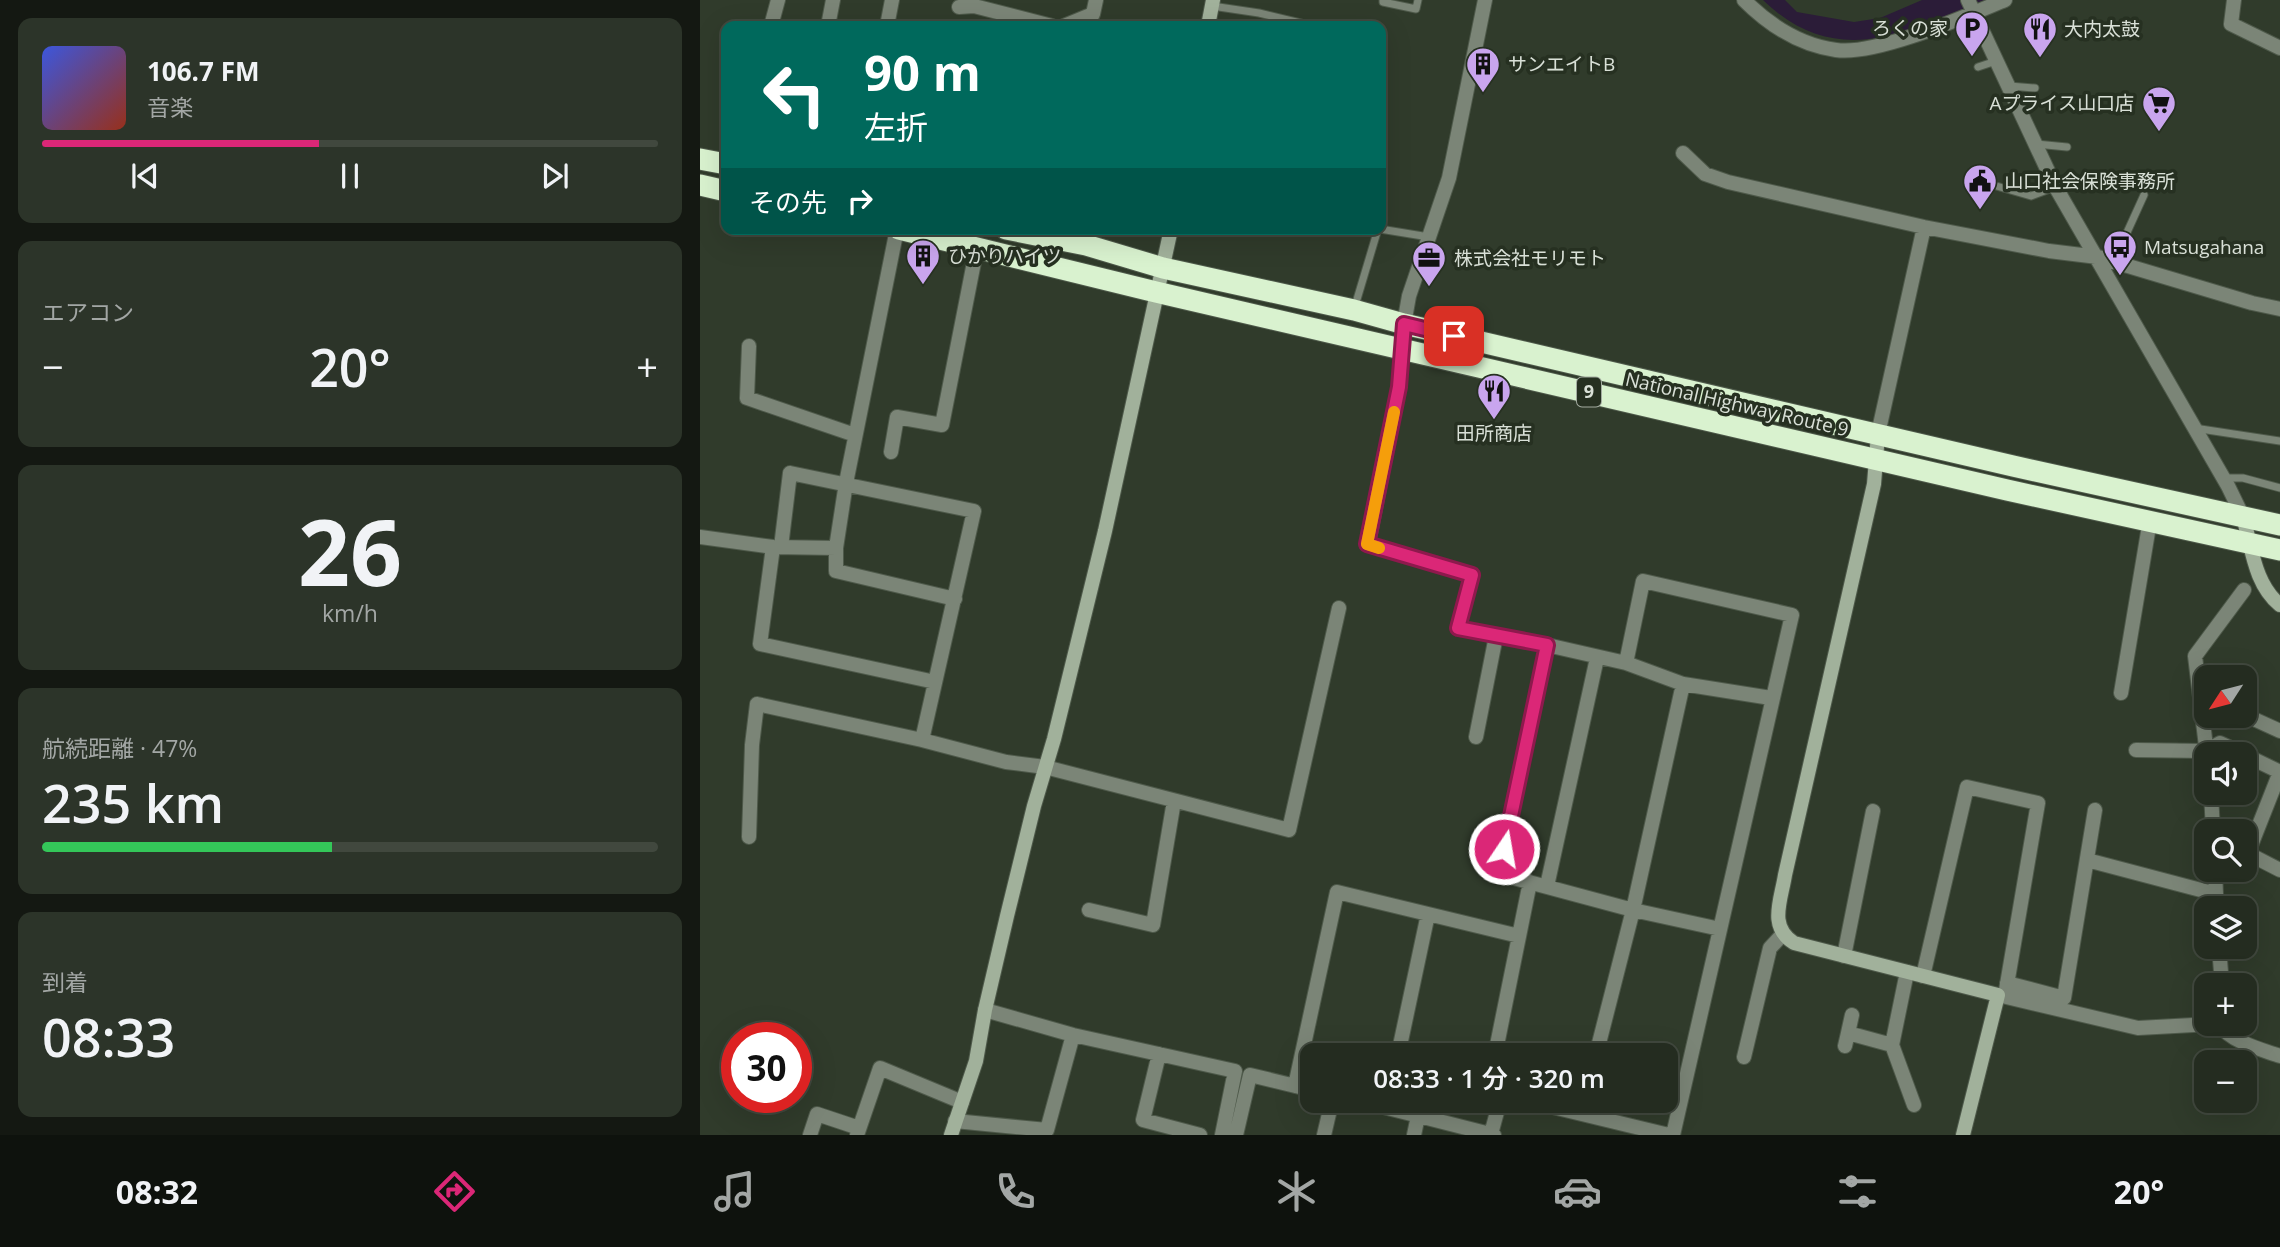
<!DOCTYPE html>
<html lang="ja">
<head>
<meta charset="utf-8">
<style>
  :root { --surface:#242c20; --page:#2c3429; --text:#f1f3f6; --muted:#a3a7a5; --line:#41483e; --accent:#db2777 }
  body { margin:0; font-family:"Open Sans","Noto Sans JP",sans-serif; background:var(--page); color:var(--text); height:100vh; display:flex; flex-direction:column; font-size:26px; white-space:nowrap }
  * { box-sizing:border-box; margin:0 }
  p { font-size:23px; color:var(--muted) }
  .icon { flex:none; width:38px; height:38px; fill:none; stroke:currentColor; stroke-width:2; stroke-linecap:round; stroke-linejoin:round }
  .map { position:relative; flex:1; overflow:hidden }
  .side { display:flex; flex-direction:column; gap:18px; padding:18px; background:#141812; width:700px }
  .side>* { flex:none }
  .guide { position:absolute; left:21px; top:21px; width:665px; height:214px; border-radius:14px; box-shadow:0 7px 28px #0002,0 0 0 2px var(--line); background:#00695c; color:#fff; overflow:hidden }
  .needle { width:46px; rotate:234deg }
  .tools { position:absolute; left:1494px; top:665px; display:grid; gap:14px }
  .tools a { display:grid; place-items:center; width:63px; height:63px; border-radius:14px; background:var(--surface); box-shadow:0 7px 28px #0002,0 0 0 2px var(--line); font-size:35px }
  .speed { position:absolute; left:21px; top:1022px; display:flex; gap:14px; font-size:35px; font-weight:700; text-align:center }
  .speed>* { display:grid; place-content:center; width:91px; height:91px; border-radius:50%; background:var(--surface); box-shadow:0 7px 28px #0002,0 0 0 2px var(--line); line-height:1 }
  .speed .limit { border:10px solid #d22; background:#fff; color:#111 }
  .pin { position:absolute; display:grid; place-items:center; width:60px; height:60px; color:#fff; margin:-30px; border-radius:14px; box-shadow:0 4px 10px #0006 }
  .me { position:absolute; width:77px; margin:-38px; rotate:12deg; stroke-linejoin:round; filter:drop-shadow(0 0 5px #0008) }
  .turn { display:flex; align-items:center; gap:24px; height:147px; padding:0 28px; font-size:32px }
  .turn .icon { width:91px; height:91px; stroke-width:2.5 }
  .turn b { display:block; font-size:49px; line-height:60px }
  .then { display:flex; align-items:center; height:66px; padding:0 28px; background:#0003; gap:14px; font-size:26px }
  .big { font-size:52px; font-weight:600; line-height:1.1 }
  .side .tile { flex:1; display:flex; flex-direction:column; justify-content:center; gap:10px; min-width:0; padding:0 24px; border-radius:14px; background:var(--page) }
  .side .dial { align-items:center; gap:0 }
  .dial b { font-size:91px; line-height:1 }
  .song { display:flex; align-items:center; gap:21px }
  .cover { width:84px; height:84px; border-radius:10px; background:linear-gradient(135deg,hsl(230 70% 55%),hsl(10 70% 35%)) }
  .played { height:7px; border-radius:4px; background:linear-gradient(90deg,var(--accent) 45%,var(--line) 45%) }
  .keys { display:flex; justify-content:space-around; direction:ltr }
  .heat { display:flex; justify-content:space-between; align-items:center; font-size:38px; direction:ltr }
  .charge { height:10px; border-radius:5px; background:linear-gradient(90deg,#34c759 47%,var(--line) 0) }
  .trip { position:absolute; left:600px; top:1043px; width:378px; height:70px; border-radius:14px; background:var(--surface); box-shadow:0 7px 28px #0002,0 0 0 2px var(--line); font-weight:600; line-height:70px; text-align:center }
  .dock { display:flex; height:112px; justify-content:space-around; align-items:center; background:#0e120d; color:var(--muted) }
  .dock .icon { width:49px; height:49px }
  .dock .on { color:var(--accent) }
  .dock b { font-size:32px; color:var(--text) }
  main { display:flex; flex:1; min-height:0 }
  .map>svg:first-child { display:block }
  .water { fill:#2b1c38 }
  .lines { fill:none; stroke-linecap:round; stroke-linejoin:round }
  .lane-casing { stroke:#4e594a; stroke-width:9 }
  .street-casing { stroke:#4e594a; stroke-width:16 }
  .secondary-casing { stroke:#4e594a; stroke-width:16 }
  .highway-casing { stroke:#4e594a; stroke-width:23 }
  .lane { stroke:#7b8577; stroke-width:7 }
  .street { stroke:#7b8577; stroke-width:14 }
  .secondary { stroke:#a1b19b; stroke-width:14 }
  .highway { stroke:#d9f2cf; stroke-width:21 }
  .route-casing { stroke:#8e194d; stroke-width:18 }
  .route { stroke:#db2777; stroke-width:12 }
  .slow { stroke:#f59e0b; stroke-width:12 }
  .labels { text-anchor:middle; stroke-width:7; stroke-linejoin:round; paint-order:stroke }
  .shield { fill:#263021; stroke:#a3aba0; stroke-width:2 }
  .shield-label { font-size:18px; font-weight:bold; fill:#d9e0d7 }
  .poi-label { font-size:19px; fill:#d9e0d7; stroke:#263021; text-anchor:start }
  .street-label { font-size:19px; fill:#d9e0d7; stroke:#263021 }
</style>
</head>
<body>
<main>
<section class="side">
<div class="tile">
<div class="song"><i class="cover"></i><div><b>106.7 FM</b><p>音楽</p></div></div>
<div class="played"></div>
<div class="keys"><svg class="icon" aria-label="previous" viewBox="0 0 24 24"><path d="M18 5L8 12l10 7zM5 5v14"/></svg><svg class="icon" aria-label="pause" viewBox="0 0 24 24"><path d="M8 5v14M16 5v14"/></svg><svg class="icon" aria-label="next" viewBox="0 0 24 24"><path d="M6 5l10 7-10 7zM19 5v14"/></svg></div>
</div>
<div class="tile"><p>エアコン</p>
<div class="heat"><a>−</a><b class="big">20°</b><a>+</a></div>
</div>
<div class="tile dial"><b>26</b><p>km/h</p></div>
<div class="tile"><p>航続距離 · 47%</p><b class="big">235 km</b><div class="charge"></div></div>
<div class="tile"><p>到着</p><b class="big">08:33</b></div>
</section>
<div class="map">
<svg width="1580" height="1135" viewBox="0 0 1580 1135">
  <rect width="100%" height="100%" fill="#303b2b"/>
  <!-- water -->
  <path class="water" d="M 1063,0 L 1085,0 L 1097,12 L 1154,22 L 1180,18 L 1222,0 L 1285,0 C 1206,32 1136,71 1063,0 Z"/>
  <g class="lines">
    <!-- lane casing -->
    <g class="lane-casing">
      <path id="lane" d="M 683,0 L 683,2 L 716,9 L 718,0
        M 512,6 L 559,13 L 613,26
        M 1278,67 L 1296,61
        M 1309,86 L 1335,88
        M 1336,144 L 1367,147
        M 1286,183 L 1331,196 L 1355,187
        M 680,229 L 729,237
        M 1414,261 L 1444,195
        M 655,306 L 678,229
        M 1494,428 L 1580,441
        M 1524,478 L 1543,478 L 1580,488"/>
    </g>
    <!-- street casing -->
    <g class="street-casing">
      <path id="street" d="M 785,0 L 749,178 L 709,296 L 704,324 L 699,387 L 668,544 L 772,575 L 758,628 L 847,645 L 926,663 L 983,684 L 1071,698
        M 1044,0 C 1069,25 1100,45 1136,50 C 1176,56 1266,16 1305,0
        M 1268,0 L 1355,186 L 1528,486 L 1543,517
        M 1534,0 L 1531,24 L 1580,48
        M 259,7 L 274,6 L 352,26
        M 71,26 L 78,0
        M 128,26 L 133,0
        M 187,26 L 192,0
        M 364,26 L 393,14 L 396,0
        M 983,153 L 1005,174 L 1028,182 L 1224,227 L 1349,251 L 1398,257 L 1552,303 L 1580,309
        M 197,229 L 146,483 L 136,548 L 136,571 L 255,599
        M 49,346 L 47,398 L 155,435
        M 1178,434 L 1224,227
        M 191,452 L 197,417 L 242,425 L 277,247
        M 0,537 L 73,547 L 136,548
        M 73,547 L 60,644 L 235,682
        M 81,547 L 90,473 L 274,511 L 222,740
        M 847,645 L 799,874 L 933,910 L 1020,929
        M 926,663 L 943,581 L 1092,615 L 973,1135
        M 1421,693 L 1450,520
        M 1545,715 L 1580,731
        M 776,737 L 796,636
        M 1436,750 L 1506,751 L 1520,743 L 1544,754
        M 1507,755 L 1495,656 L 1544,590
        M 1545,755 L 1580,772 L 1548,853
        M 1511,793 L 1513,831
        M 49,837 L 52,745 L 57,704 L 222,740 L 306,762 L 345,767 L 589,830 L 639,608
        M 1545,852 L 1580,870
        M 1387,860 L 1516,894 L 1515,870
        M 847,886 L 897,658
        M 1516,894 L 1517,908
        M 389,910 L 453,925 L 474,801
        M 1519,947 L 1522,985
        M 1144,956 L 1173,811
        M 1207,972 L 1192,1045 L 1214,1105
        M 1223,976 L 1267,787 L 1338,803 L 1305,996
        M 1307,983 L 1364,998 L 1395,810
        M 1298,995 L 1438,1028 L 1512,1024
        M 285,1010 L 373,1035 L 535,1071 L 522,1135
        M 1519,1024 C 1531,1042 1560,1049 1580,1056
        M 1148,1033 L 1152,1015
        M 1145,1046 L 1148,1033 L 1192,1045
        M 459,1054 L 443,1120 L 500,1135
        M 698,1055 L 728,914
        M 795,1055 L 830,882
        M 896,1055 L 933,910 L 983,684
        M 1044,1057 L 1070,948 L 1082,935
        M 595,1086 L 637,892 L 819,936
        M 660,1101 L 794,1135
        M 828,1101 L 969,1135
        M 255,1121 L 347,1130 L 373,1035
        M 791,1134 L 800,1101
        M 110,1135 L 117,1114 L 159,1128
        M 157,1135 L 180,1068 L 262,1102
        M 536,1135 L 550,1075 L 612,1090
        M 624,1135 L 632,1101
        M 714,1135 L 718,1116"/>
    </g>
    <!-- secondary casing -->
    <g class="secondary-casing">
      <path id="secondary" d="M 508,26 L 513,0
        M 1178,434 L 1174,484 L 1085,875 C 1081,901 1068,926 1094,943 L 1298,995 L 1263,1135
        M 1543,517 C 1552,547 1554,584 1580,605
        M 251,1135 L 276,1061 L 285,1010 L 307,916 L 334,806 L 354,739 L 405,531 L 471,229"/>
    </g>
    <!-- highway casing -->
    <g class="highway-casing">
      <path id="highway" d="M 0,159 L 26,164
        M 0,185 L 26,191
        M 199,229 L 456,292 L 1307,490 L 1580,550
        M 306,229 L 386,245 L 463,268 L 654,310 L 704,324 L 1313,466 L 1580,525"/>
    </g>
    <!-- lane -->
    <use href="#lane" class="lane"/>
    <!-- street -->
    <use href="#street" class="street"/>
    <!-- secondary -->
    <use href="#secondary" class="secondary"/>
    <!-- highway -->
    <use href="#highway" class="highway"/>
  </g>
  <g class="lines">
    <!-- route casing -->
    <g class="route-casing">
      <path id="route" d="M 754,336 L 704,324 L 699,387 L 667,544 L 772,575 L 758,628 L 847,645 L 804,849"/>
    </g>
    <!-- route -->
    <use href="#route" class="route"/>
    <!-- slow -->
    <path class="slow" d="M 679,548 L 667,544 L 694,412"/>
  </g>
  <!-- icons -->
  <defs>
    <g id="parking-pin" transform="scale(1.75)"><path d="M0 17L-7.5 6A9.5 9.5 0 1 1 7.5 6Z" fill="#c9a5ee" stroke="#263021"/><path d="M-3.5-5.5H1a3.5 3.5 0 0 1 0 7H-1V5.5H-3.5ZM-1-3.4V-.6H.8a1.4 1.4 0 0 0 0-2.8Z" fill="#111"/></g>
    <g id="restaurant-pin" transform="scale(1.75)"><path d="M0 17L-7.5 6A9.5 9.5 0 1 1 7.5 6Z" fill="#c9a5ee" stroke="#263021"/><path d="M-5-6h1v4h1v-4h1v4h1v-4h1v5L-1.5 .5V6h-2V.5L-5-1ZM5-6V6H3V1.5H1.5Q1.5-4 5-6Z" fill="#111"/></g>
    <g id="building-pin" transform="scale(1.75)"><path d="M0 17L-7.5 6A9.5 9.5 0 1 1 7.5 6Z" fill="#c9a5ee" stroke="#263021"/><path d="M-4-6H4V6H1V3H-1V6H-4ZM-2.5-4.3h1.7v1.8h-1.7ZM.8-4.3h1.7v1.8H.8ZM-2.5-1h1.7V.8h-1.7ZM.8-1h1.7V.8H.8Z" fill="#111"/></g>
    <g id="supermarket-pin" transform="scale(1.75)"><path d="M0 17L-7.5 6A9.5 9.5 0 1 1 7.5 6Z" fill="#c9a5ee" stroke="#263021"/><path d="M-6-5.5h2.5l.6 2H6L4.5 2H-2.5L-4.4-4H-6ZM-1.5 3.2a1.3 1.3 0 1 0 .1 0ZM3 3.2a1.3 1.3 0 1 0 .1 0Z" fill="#111"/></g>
    <g id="civic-pin" transform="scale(1.75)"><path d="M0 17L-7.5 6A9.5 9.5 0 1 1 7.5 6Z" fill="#c9a5ee" stroke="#263021"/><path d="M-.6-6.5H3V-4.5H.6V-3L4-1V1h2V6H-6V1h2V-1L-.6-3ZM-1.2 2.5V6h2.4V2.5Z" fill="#111"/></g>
    <g id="bus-pin" transform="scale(1.75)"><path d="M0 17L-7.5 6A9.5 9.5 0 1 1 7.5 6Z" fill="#c9a5ee" stroke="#263021"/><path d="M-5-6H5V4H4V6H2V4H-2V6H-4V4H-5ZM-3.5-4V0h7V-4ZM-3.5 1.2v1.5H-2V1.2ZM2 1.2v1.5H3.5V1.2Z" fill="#111"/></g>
    <g id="office-pin" transform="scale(1.75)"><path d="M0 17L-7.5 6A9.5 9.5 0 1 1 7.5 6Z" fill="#c9a5ee" stroke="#263021"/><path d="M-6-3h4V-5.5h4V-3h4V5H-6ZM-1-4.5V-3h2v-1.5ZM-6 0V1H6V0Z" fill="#111"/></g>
  </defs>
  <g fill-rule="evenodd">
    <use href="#parking-pin" x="1272" y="28"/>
    <use href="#restaurant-pin" x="1340" y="29"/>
    <use href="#building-pin" x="783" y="64"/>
    <use href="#supermarket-pin" x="1459" y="103"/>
    <use href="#civic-pin" x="1280" y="181"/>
    <use href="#bus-pin" x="1420" y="247"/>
    <use href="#building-pin" x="223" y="256"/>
    <use href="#office-pin" x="729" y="258"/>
    <use href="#restaurant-pin" x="794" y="391"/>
  </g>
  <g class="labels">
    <!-- shield labels -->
    <rect class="shield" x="877" y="377.5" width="24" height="29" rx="5"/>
    <g class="shield-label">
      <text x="889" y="398">9</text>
    </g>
    <!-- poi labels -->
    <g class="poi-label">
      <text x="1248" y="35" text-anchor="end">ろくの家</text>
      <text x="1364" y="36">大内太鼓</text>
      <text x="808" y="71">サンエイトB</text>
      <text x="1434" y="110" text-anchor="end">Aプライス山口店</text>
      <text x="1304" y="188">山口社会保険事務所</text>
      <text x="1444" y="254">Matsugahana</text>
      <text x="248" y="263">ひかりハイツ</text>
      <text x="754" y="265">株式会社モリモト</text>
      <text x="794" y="440" text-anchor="middle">田所商店</text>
    </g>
    <!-- street labels -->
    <g class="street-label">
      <text transform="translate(1037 404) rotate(13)" y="7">National Highway Route 9</text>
    </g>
  </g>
</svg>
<div class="tools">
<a><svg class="needle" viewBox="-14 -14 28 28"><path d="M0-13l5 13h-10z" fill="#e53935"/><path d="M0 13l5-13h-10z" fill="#a3a7a5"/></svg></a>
<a><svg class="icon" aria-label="sound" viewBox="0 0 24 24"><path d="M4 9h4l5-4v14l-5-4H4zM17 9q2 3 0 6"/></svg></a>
<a><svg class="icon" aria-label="search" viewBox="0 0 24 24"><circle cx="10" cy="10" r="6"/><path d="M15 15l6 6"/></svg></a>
<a><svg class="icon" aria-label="layers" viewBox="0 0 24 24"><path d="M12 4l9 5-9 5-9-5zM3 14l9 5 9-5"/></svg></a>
<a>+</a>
<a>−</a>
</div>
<div class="speed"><div class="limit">30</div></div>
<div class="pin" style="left:754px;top:336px;background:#d93025"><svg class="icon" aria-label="arrive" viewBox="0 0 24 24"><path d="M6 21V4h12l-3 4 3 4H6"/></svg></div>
<svg class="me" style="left:804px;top:849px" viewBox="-20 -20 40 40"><circle r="17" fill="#db2777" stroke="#fff" stroke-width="3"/><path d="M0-11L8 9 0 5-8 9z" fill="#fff"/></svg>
<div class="trip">08:33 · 1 分 · 320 m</div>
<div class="guide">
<div class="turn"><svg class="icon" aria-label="left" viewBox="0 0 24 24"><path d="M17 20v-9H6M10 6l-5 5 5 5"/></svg><div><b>90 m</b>左折</div></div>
<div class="then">その先<svg class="icon" aria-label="right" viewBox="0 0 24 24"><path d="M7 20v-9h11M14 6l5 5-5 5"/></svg></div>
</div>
</div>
</main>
<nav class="dock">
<b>08:32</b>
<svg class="icon on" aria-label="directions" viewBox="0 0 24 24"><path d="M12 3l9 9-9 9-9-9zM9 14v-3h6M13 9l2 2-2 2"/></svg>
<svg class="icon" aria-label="music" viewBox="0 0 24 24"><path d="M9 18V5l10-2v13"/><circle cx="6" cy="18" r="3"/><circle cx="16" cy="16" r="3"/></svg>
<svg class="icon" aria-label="phone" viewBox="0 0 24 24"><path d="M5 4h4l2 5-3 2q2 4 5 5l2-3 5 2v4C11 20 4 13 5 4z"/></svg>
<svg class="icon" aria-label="climate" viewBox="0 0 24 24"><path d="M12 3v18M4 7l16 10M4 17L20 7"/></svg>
<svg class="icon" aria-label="car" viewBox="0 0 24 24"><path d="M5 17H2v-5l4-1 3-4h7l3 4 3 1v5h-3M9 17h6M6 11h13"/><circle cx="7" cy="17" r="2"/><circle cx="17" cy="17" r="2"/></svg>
<svg class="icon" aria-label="filters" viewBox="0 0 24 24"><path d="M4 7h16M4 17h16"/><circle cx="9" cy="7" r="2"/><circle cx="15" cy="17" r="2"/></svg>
<b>20°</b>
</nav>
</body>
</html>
